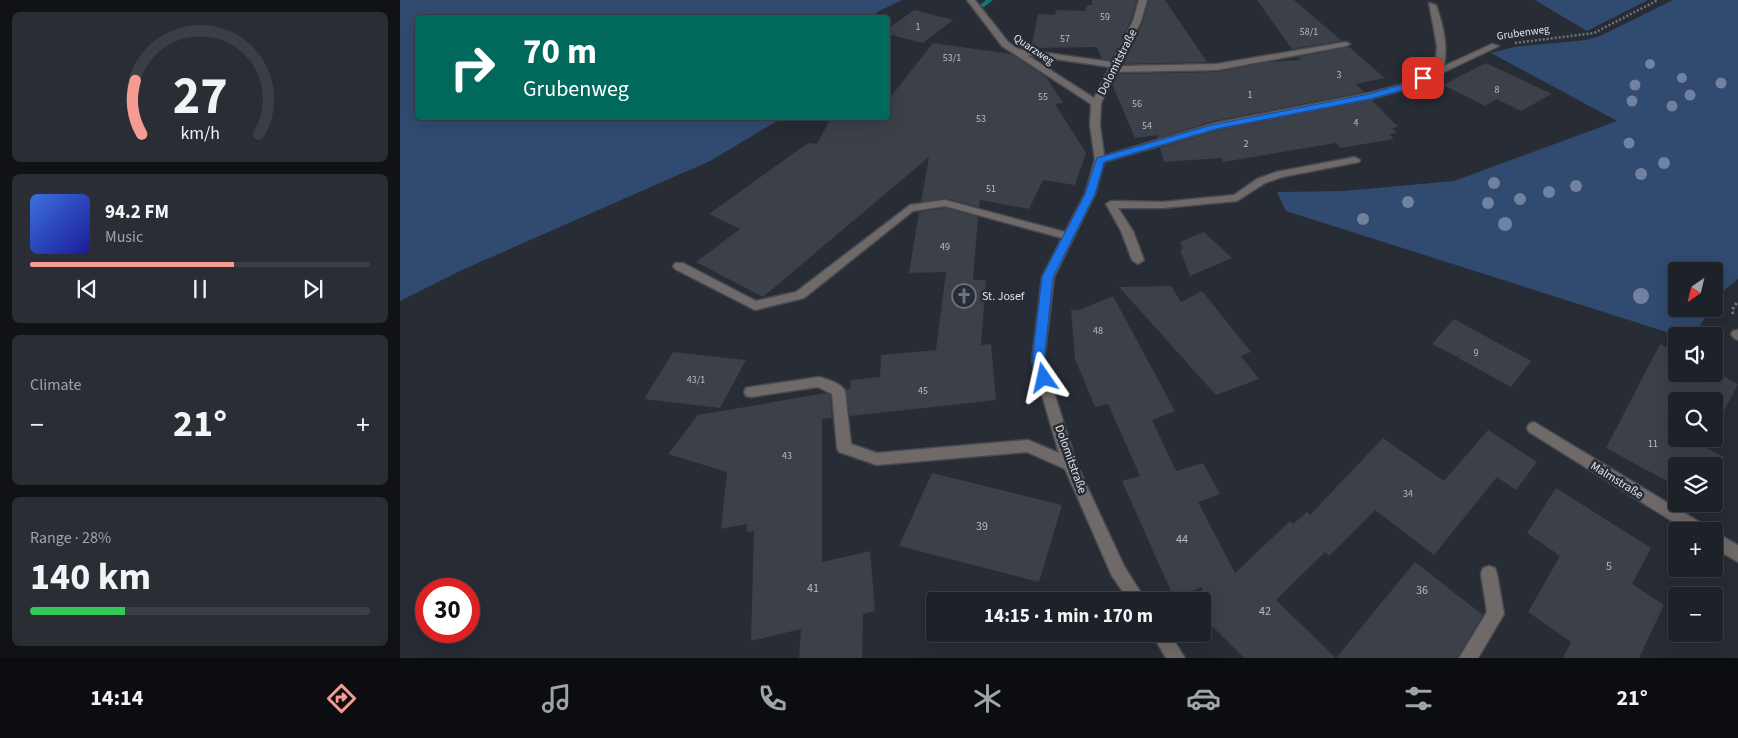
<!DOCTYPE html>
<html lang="en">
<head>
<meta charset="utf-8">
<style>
  :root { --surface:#1d2128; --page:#2a2e34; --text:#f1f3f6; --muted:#a0a3a8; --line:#3b3e45; --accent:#f59c92 }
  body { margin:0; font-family:"Source Sans 3",sans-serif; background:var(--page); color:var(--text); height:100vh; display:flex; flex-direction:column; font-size:19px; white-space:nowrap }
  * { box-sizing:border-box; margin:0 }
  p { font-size:16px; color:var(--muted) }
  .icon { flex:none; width:28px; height:28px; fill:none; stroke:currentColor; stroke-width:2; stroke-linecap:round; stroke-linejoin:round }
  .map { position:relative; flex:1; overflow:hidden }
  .details { display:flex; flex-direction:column; gap:12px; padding:12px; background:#101216; width:400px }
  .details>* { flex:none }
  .top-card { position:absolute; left:15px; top:15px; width:475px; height:105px; border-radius:5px; box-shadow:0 5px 20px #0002,0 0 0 1px var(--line); background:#00695c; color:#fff; overflow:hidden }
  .needle { width:32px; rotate:215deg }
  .controls { position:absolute; left:1268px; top:262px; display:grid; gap:10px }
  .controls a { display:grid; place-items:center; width:55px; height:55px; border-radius:5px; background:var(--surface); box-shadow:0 5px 20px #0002,0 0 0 1px var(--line); font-size:25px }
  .speed { position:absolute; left:15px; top:578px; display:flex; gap:10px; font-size:25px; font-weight:700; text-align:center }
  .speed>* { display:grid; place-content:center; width:65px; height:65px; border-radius:50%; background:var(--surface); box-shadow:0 5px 20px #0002,0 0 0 1px var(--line); line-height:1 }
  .speed .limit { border:8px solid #d22; background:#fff; color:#111 }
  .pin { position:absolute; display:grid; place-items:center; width:42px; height:42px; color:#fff; margin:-21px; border-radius:10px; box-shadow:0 2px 8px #0006 }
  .me { position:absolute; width:55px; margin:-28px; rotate:349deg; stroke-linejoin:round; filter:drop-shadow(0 0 4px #0008) }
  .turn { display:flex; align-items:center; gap:18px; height:105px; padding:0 25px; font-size:22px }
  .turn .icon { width:65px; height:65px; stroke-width:2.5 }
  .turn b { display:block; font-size:35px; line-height:42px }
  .big { font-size:38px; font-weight:700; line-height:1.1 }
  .details .card { flex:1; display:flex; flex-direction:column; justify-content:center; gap:8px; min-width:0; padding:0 18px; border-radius:8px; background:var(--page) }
  .details .dial { align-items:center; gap:0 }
  .dial svg { height:130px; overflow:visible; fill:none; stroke:var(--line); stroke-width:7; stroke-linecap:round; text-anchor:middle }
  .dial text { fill:var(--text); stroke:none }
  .song { display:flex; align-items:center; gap:15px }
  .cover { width:60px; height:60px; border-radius:8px; background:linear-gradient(135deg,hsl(220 70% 55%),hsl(240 70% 35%)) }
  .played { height:5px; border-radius:2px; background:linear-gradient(90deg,var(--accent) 60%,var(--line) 60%) }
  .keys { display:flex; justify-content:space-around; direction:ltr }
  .heat { display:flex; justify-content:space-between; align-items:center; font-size:28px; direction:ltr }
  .charge { height:8px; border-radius:4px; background:linear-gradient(90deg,#34c759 28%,var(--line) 0) }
  .trip { position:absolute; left:526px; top:592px; width:285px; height:50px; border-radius:5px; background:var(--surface); box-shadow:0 5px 20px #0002,0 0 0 1px var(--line); font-weight:700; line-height:50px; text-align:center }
  .menu { display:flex; height:80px; justify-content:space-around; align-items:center; background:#0c0d10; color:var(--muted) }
  .menu .icon { width:35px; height:35px }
  .menu .active { color:var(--accent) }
  .menu b { font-size:22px; color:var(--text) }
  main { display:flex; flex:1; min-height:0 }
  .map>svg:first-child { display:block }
  .green { fill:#314a70 }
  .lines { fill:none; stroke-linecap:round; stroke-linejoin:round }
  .stream { fill:#10797e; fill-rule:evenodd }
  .building { fill:#3b4049 }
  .minor-casing { stroke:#454952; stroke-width:3 }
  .path-far1 { stroke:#6e737a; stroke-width:2.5; stroke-dasharray:2 2; stroke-linecap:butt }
  .path { stroke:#6e737a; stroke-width:3; stroke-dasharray:2.5 2.5; stroke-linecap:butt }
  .minor { fill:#6f6967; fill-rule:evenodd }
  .tree { fill:#70829f }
  .route { fill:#1a73e8; stroke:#114b97 }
  .labels { text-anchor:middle; stroke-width:5; stroke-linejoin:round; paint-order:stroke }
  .number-label { font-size:10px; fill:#b7bbc1 }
  .far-street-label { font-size:11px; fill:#e0e4e9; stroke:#272c35 }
  .street-label { font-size:12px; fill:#e0e4e9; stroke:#272c35 }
  .poi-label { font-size:12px; fill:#e0e4e9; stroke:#272c35; text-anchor:start }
  .near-number-label { font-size:12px; fill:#b7bbc1 }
</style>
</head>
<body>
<main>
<section class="details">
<div class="card dial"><svg viewBox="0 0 100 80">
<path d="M14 69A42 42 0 1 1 86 69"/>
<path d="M14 69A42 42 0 0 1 10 36" stroke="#f59c92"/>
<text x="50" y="56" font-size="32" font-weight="700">27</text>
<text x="50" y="72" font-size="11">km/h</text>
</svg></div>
<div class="card">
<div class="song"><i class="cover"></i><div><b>94.2 FM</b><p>Music</p></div></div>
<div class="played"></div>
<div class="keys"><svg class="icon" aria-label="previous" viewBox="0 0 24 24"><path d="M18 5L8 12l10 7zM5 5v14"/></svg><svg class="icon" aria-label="pause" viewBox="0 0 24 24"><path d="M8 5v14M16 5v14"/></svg><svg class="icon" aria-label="next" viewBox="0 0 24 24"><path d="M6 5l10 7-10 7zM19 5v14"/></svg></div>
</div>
<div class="card"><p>Climate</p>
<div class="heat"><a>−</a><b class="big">21°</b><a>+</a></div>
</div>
<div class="card"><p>Range · 28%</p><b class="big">140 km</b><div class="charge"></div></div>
</section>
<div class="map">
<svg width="1338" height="658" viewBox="0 0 1338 658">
  <rect width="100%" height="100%" fill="#272c35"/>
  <!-- green -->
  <path class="green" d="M 0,0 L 502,0 L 477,12 L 471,18 L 18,18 L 18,118 L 382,118 L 310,161 L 62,270 L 0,301 Z
    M 1135,0 L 1248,0 L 1187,31 Z
    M 1273,0 L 1338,0 L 1338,279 L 1317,296 L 1314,302 L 1314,271 L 1276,271 L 1276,309 L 1310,309 L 1294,336 L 1279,336 L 886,211 L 877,192 L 943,191 L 1054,181 L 1217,121 L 1091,53 L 1114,47 L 1186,40 L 1200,36 Z"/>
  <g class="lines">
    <!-- stream -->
    <path class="stream" d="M 586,0 L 593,0 L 584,7 L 580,7 L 580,5 Z"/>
  </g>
  <!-- building -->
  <path class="building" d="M 692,0 L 737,0 L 731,20 L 711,60 L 702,59 L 697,47 L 631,48 L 638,14 L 655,15 L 656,10 L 685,11 L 687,5 L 692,5 Z
    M 749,0 L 765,0 L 807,62 L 722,64 L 743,22 Z
    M 857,0 L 894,0 L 942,41 L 892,49 Z
    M 514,10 L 553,20 L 523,43 L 488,34 L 488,29 Z
    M 533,43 L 611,54 L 646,77 L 663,103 L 655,104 L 686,153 L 675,185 L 643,180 L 629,209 L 580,200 L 579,207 L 545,198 L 521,202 L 529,157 L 363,297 L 296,262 L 340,229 L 309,214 L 408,143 L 417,144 L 431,118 L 488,118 L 488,100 Z
    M 949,47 L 985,78 L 956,84 L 964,92 L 814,121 L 758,138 L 757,135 L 735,138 L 712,84 L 717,74 L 817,72 L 868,62 L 900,60 L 898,57 Z
    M 1086,63 L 1152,94 L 1121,111 L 1097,99 L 1085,106 L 1043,85 Z
    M 972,100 L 998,127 L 992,128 L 997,133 L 989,134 L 994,139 L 940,148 L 936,143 L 823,162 L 821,158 L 764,162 L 760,148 L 817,131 Z
    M 545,208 L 578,217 L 573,280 L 586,280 L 581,345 L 591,344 L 596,400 L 450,416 L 446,390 L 450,389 L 451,380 L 480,377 L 481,355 L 536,350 L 546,272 L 509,273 L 519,212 Z
    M 804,232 L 832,258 L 790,276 L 780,250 L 783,248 L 780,242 Z
    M 771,286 L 781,302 L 802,291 L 851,352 L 841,356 L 859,379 L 816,395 L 719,287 Z
    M 713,296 L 775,411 L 752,420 L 776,471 L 803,463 L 820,494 L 798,502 L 835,573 L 890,521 L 893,524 L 907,512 L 910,515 L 983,438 L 1044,481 L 1088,430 L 1137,462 L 1116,490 L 1097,477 L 1034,555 L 975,510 L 929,556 L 925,552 L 876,600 L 936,658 L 1015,562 L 1083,615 L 1057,658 L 844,658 L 802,616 L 802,587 L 774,598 L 722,481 L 740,476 L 708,404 L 695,407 L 675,359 L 671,310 L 680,310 Z
    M 1054,319 L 1131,361 L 1111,387 L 1058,358 L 1062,354 L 1057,357 L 1032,344 Z
    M 1260,344 L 1276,352 L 1276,374 L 1314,374 L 1314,371 L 1338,384 L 1314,430 L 1314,401 L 1276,401 L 1276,439 L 1309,439 L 1305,447 L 1324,457 L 1314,483 L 1314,466 L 1276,466 L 1276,486 L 1206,448 Z
    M 273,352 L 346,360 L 320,408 L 244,399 Z
    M 426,393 L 430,395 L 432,418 L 422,419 L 422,562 L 470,551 L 475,611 L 463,614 L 462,658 L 399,658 L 401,629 L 351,641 L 354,531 L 347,532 L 347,524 L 321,529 L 327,472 L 268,454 L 298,415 Z
    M 532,473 L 662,505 L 639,582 L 499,546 Z
    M 1156,488 L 1251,548 L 1232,584 L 1264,605 L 1239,658 L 1163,658 L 1171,642 L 1128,612 L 1160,556 L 1127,533 Z"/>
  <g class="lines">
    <!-- minor casing -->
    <g class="minor-casing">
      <path id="minor" d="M 567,0 L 575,0 L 608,42 L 618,49 L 712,62 L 733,21 L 739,0 L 747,0 L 741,21 L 719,66 L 817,64 L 946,42 L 950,44 L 946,46 L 817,70 L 716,72 L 701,103 L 700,125 L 704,156 L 815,123 L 969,93 L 1004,84 L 1035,70 L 1037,46 L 1029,3 L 1036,5 C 1043,25 1048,45 1044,66 L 1092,44 L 1099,46 L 1010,88 L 970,99 L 817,129 L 704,162 L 695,194 L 654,277 L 644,361 L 677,465 L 724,566 L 746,601 L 729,601 L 712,576 L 665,469 L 627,452 L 477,465 L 439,452 L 437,448 L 432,394 L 418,387 L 351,397 L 346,396 L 344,392 L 346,388 L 351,387 L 419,377 C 427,379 441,383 445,391 L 451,444 L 477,453 L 628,440 L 659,453 L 632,361 L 642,277 L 662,238 L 545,206 L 513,211 L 404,298 L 355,310 L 275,269 L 273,266 L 275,263 L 283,263 L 356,301 L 396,292 L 510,205 L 545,200 L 665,232 L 685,194 L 695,160 L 690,125 L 691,104 L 602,46 ZM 627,55 L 710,67 L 694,98 Z
        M 955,157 L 960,160 L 959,162 L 882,177 L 865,183 L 837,201 L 763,208 L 718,208 L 733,231 L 744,260 L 738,264 L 732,260 L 721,231 L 706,204 L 711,201 L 763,202 L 834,195 L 857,179 L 876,172 Z
        M 1338,330 L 1338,340 L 1334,338 L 1331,334 L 1333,331 Z
        M 1134,422 L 1306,526 L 1309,531 L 1288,531 L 1129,432 L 1127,428 L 1129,424 Z
        M 1314,532 L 1338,545 L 1338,562 L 1314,548 Z
        M 1089,566 L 1095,568 L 1097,574 L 1104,614 L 1078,658 L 1059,658 L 1087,612 L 1081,574 L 1083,568 Z
        M 752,634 L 770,634 L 785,658 L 766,658 Z"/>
    </g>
    <!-- path-far1 -->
    <path class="path-far1" d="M 1115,43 L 1194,33 L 1258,0"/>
    <!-- path -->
    <path class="path" d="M 1333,314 L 1332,310 L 1338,301"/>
    <!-- minor -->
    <use href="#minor" class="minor"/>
  </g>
  <!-- trees -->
  <g class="tree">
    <circle cx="1250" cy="64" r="5"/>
    <circle cx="1282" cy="78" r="5"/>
    <circle cx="1321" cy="83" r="5.5"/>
    <circle cx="1235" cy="85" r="5.5"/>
    <circle cx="1290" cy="95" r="5.5"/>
    <circle cx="1232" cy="101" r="5.5"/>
    <circle cx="1272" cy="106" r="5.5"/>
    <circle cx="1229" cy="143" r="5.5"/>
    <circle cx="1264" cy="163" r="6"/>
    <circle cx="1241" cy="174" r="6"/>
    <circle cx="1094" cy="183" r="6"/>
    <circle cx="1176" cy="186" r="6"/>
    <circle cx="1149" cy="192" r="6"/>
    <circle cx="1120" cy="199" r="6"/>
    <circle cx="1008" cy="202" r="6"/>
    <circle cx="1088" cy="203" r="6"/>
    <circle cx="963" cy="219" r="6"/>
    <circle cx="1105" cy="224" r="7"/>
    <circle cx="1241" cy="296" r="8"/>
  </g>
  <!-- route -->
  <path class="route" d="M 1023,76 L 1027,78 L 1026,80 L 1010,88 L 970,99 L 816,129 L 704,162 L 695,194 L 653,277 L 644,361 L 650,378 L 648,382 L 639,382 L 632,361 L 642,277 L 685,194 L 697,158 L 812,125 L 969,94 L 1004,84 Z"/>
  <!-- icons -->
  <defs>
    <g id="church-ring" transform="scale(1.25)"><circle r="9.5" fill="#272c35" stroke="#6b7280" stroke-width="1.5"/><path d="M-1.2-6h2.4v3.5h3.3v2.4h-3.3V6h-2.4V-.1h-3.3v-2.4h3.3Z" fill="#6b7280"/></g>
  </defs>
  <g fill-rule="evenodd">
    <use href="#church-ring" x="564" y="296"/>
  </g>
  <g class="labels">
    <!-- number labels -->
    <g class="number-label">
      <text x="705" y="20">59</text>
      <text x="518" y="30">1</text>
      <text x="909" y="35">58/1</text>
      <text x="665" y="42">57</text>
      <text x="552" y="61">53/1</text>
      <text x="939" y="78">3</text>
      <text x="1097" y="93">8</text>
      <text x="850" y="98">1</text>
      <text x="643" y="100">55</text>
      <text x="737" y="107">56</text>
      <text x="581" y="122">53</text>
      <text x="956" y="126">4</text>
      <text x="747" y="129">54</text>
      <text x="846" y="147">2</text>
      <text x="591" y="192">51</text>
      <text x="545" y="250">49</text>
      <text x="698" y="334">48</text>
      <text x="1076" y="356">9</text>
      <text x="296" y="383">43/1</text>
      <text x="523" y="394">45</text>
      <text x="1253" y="447">11</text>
      <text x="387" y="459">43</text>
      <text x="1008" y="497">34</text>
    </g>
    <!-- far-street labels -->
    <g class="far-street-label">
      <text transform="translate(1123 32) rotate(-8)" y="4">Grubenweg</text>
      <text transform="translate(634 49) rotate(34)" y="4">Quarzweg</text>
    </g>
    <!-- street labels -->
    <g class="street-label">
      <text transform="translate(717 62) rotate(-63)" y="4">Dolomitstraße</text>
      <text transform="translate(671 459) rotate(70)" y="4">Dolomitstraße</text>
      <text transform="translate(1217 480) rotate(32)" y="4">Malmstraße</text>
    </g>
    <!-- poi labels -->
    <g class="poi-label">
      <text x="582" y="300">St. Josef</text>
    </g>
    <!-- near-number labels -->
    <g class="near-number-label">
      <text x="582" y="530">39</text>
      <text x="782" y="543">44</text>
      <text x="1209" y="570">5</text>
      <text x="413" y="592">41</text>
      <text x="1022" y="594">36</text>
      <text x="865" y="615">42</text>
    </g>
  </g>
</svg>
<div class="controls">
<a><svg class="needle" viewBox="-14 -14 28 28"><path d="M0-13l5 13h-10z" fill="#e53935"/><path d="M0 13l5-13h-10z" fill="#a0a3a8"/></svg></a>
<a><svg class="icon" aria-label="sound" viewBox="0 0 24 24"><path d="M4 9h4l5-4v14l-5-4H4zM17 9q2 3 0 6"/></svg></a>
<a><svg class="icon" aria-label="search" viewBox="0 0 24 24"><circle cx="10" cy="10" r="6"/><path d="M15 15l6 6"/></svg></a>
<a><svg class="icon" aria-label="layers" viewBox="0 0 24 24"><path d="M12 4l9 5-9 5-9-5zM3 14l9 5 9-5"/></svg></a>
<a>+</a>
<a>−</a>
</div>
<div class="speed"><div class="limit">30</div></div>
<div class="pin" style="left:1023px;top:78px;background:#d93025"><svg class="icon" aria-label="arrive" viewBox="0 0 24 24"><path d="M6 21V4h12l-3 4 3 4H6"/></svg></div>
<svg class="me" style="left:644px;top:378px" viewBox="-20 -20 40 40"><path d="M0-17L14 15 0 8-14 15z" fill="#1a73e8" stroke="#fff" stroke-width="4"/></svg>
<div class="trip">14:15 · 1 min · 170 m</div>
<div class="top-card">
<div class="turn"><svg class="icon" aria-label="right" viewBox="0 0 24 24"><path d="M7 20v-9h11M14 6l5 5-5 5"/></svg><div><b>70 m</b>Grubenweg</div></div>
</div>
</div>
</main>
<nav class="menu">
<b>14:14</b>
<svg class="icon active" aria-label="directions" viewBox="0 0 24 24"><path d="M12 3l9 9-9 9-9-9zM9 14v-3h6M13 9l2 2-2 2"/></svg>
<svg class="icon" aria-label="music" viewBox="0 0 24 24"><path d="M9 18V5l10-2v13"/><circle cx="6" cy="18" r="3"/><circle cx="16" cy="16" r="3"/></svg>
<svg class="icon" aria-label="phone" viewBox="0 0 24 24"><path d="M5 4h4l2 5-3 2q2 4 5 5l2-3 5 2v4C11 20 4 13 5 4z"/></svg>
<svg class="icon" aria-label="climate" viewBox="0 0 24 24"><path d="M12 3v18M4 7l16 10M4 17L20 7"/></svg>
<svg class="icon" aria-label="car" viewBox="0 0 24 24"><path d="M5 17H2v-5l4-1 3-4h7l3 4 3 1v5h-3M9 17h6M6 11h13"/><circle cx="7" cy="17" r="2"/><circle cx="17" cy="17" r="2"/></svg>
<svg class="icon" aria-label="filters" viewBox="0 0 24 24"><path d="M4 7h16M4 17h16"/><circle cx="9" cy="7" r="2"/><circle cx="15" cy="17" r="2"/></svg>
<b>21°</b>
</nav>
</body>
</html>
